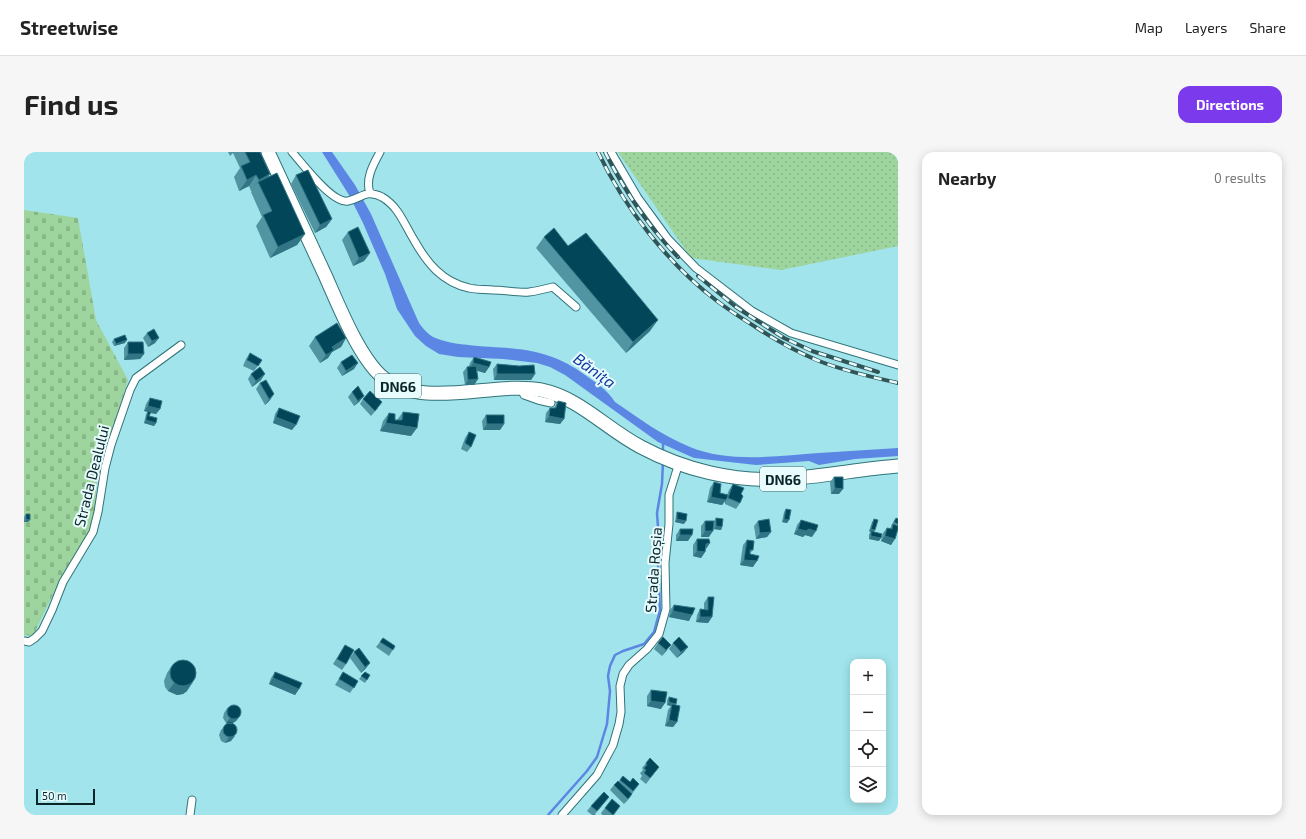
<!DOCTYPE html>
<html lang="en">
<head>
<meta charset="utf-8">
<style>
	:root { --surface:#fff; --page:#f6f6f6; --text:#222; --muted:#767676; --line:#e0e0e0; --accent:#7c3aed }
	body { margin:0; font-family:"Exo 2",sans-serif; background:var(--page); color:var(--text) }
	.controls { position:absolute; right:12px; bottom:12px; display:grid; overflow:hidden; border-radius:8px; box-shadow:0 2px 10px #0003 }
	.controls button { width:36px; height:36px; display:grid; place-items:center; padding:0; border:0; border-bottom:1px solid var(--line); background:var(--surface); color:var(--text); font:20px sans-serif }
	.scale { position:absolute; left:12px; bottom:10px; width:59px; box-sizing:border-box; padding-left:4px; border:2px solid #0a2629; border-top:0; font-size:11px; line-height:14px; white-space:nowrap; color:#0a2629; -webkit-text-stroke:3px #e8fcfe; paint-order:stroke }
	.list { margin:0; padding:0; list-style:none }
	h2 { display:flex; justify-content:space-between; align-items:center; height:52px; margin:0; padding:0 16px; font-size:17px }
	h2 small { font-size:13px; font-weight:400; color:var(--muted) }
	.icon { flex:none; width:22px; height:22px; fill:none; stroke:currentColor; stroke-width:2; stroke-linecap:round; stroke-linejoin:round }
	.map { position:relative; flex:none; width:874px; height:663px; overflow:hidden; border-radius:12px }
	header { display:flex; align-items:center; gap:24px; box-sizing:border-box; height:56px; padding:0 20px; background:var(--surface); border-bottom:1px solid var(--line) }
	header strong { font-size:19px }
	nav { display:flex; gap:22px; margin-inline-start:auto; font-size:14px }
	.intro { display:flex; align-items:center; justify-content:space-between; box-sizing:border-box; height:96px; padding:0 24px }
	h1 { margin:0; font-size:28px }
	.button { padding:10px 18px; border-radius:12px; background:var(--accent); color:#fff; font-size:14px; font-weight:700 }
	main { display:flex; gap:24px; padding:0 24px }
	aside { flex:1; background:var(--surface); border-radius:12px; box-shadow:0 2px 10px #0003 }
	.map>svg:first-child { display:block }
</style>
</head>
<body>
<header>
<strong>Streetwise</strong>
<nav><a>Map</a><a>Layers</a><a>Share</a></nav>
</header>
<div class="intro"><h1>Find us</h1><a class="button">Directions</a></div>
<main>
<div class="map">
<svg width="874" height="663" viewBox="0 0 874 663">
	<defs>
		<pattern id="grass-dots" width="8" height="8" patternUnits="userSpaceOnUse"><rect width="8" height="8" fill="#9ed49d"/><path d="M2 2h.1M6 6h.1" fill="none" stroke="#87b687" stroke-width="1.8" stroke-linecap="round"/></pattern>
		<pattern id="cemetery-stones" width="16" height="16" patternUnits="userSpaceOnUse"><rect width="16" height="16" fill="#9ed49d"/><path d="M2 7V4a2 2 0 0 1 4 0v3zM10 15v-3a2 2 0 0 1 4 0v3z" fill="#87b687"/></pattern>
	</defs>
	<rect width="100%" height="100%" fill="#a1e4eb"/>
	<path fill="url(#grass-dots)" d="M594,0H874V94L757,118L667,106Z"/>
	<path fill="url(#cemetery-stones)" d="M0,58L54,66L72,168L104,228L73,329L70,370L62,387L32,436L9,484L0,483Z"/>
	<path fill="#5b86e4" d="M298,0H308L331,33L347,62L395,171C398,175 402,180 406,183C423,195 471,194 493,197C521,200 541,208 564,225C574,232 584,239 591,250C616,267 637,283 666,295C704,311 755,304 795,301C821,299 848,298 874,296V304L831,307L795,313L785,309L732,313L670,306L634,290L541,223L526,215L513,211L479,207L434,205L415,202L402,194L391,184L373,157L361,122L339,71L325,43Z"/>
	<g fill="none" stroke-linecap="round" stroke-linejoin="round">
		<path stroke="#5b86e4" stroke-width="2.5" d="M639,300V289
			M524,663L563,619L573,605L583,572L586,539L584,524L586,514L591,503L599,499L620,492L630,480L636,458L634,413V375L633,361L638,332L639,309"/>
		<g stroke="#307379" stroke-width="9">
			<path id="street" d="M268,0C278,11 308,52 324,49C338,46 342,37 358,45C375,55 380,72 390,88C403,111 418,130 445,136C453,138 461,137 469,138C481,138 494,141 505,140C513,139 521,137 529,135L552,155
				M587,0L614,46L644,87L672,116L728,159L767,181L874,213
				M346,41C341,27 349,13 356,0
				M497,236L500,243L514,248L527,251
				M0,489L5,490L11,486L18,479L28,458L39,430L69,380L74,360L81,316L87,293L106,238L112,226L157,193
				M166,663L168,648
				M538,663L573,623L589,593L595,572L597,560L596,534L599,522L605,513L623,497L635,482L642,457L641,411L645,372V343L655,311"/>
		</g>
		<g stroke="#307379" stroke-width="15">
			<path id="highway" d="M244,0C263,41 282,82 301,123C314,152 334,203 357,224C398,259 468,229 517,238C556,246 582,277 617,295C660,318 710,330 759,327C798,325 835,317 874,314"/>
		</g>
		<use href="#street" stroke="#fff" stroke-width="7"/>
		<use href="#highway" stroke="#fff" stroke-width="13"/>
		<g stroke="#305559" stroke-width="4">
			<path id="rail" d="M574,0C600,55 644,112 693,149C706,159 719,167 733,176C753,189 773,200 795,209C820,219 848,225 874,231
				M581,0C600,38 624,74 654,105
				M674,124L712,155L760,186L788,199L854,220"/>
		</g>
		<use href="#rail" stroke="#e8fcfe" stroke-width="2.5" stroke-dasharray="8" stroke-linecap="butt"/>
	</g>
	<path fill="#5295a2" d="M204,0H236L245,25L281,82L273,93L246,106L232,74L238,65L227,40L228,39H227L225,34L215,39L210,25L216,16L209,1L206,4Z
		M272,23L308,67L302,75L291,81L267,32Z
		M324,80L346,101L340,109L329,114L318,88Z
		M520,85L544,94L626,179L602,201L512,96Z
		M123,181L131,191L124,195L119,186Z
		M291,185L322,186L317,195L308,200L304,206L296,211L285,194Z
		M90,187L101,191L90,194L88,190Z
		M104,190L120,202L116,207L100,208V196Z
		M226,201L238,208L230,219L219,214L222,207Z
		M450,205L465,215L461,221L453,219L454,227L450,233H441L439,220L443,215L445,214L446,211Z
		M317,210L330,217L318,224L313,216Z
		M473,212L495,214L511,222L507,228H470L469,217Z
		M227,222L237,228L228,235L224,227Z
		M236,231L250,242L246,248L241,253L232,237Z
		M328,240L336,249L330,254L324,245Z
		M126,246L136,257L132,262L126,261L125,264L132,271L130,274L120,271L122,262L124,260L120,259L122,252Z
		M339,247L354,256L347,264L336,252Z
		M534,249L540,267L536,272L521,270L522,261L526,256H530Z
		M255,256L268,278L249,271L251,262Z
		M379,260L387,284L356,279L359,269L365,261L371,268H373Z
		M462,263L480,272L476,278H459L458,269Z
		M445,280L447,295L443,300L437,297L441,286Z
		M810,325L815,342H807L806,330Z
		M690,330L696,341L703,343L705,338L709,332L717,342L716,351L712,357L701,352V349L698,353L683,350L686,336Z
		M762,357L765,368L763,371L758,370L760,360Z
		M653,360L660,372L651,370L652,363Z
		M2,362L4,370H0V365Z
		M692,366L698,375L697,378L690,377V369Z
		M872,366L874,367V379H873L867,393L857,389L859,381L863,376L866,377L868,372Z
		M850,367L849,380L855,389L845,387V382L847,380L845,379L848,370Z
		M777,368L788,385L781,383L779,385L770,382L773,373Z
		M681,369L685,385H677V374Z
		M734,369L747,380L743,385L732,387L730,374Z
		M656,377L664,389H652V383Z
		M673,387L682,397H681V400L677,406L669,404V393Z
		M723,388L729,398L726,401L729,415L716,413L719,393Z
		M684,445L688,465L684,471L672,470L673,463L676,457L680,458V451Z
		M650,453L665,469L645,465L646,458Z
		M359,486L371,494L365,504L352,495Z
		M634,491L643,498L638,504L630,497Z
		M649,491L660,500L653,506L645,497Z
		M321,493L322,512L318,518L309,512Z
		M330,500L346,511L342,516L337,521L326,506Z
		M149,512L163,539L159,542L153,543L144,539L141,535L140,529L143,521Z
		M251,520L275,537L271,543L245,532L247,526Z
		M319,520L334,529L326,541L311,533Z
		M341,520L346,523L341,531L335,527Z
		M627,538L637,557L623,554V544Z
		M645,545L652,553L653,570L649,575L641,574L644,558L647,554L643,553V548Z
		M204,555L216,564L212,569L209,571L207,589L201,591L197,589L195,583L197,578L202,573V571L199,566L200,561Z
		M622,611L635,615L622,632L616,627L618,624L616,621L619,618L618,616Z
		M599,624L606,630L615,632L608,642L604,648L600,652L586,638L590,633L595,629Z
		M581,650L571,662L572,663H568L563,659L567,654Z
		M596,654L590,663H578L577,661L581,656Z"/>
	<path fill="#327585" d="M246,22L239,33L234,30L227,39L235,28Z
		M232,23L225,34L215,39L223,28Z
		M308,67L302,75L291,81L296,73Z
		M281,82L273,93L246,106L254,95Z
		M346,101L340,109L329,114L335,106Z
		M634,168L626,179L602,201L609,190Z
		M135,186L131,191L124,195L128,189Z
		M322,186L317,195L308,200L304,206L296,211L308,195Z
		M103,188L101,191L90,194L92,192Z
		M104,202H120L116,207L100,208Z
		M334,211L330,217L318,224L322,219Z
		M449,211L465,215L461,221L445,216Z
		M241,222L237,228L228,235L232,229Z
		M473,222H511L507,228H470Z
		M454,227L450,233H441L444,228Z
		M250,242L246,248L241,253L245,247Z
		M340,244L336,249L330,254L334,249Z
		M124,254L136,257L132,262L120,259Z
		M525,264L540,267L536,272L521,270Z
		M252,265L272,273L268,278L249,271Z
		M122,268L132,271L130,274L120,271Z
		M362,271L393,276L387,284L356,279Z
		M463,272H480L476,278H459Z
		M811,336L819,337L815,342H807Z
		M687,345L702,348L698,353L683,350Z
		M2,367L6,368L4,370H0Z
		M653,367L662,369L660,372L651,370Z
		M760,367L765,368L763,371L758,370Z
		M692,374L698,375L697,378L690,377Z
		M774,377H784L792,379L788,385L781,383L779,385L770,382Z
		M847,377L851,378L849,381L845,379Z
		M681,379H689L685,385H677Z
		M747,380L743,385L732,387L736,381Z
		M656,383H668L664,389H652Z
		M847,384L857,386L855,389L845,387Z
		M861,384L871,387L867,393L857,389Z
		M686,391L682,397H678L682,392Z
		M673,399L681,400L677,406L669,404Z
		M720,408L733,409L729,415L716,413Z
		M649,459L668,463L665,469L645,465Z
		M676,465H688L684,471L672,470Z
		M647,493L643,498L638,504L642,498Z
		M664,495L660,500L653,506L657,500Z
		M346,511L342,516L337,521L341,515Z
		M249,526L275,537L271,543L245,532Z
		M169,530L163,539L159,542L153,543L144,539L150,531Z
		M627,549L641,551L637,557L623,554Z
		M645,550L652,552L650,555L648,552L647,554L643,553Z
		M216,564L212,569L207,572L204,569L202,571L206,566Z
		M645,568L653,570L649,575L641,574Z
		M211,584L207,589L201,591L205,585Z"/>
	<path fill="#024659" stroke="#327585" d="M221,0H236L246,22L235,28L232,23L223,28L217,14L226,10Z
		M284,18L308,67L296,73L272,23Z
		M253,21L281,82L254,95L239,63L248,59L234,30Z
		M334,75L346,101L335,106L324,80Z
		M530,76L544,94L562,81L634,168L609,190L520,85Z
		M313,171L322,186L308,195L310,198L302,203L291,185Z
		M130,177L135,186L128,189L123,181Z
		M101,183L103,188L92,192L90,187Z
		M104,190H119L120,202H104Z
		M226,201L238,208L234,214L223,208Z
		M328,203L334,211L322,219L317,210Z
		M450,205L467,210L465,215L449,211Z
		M473,212L495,214L510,213L511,222H473Z
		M452,214L454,227L444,228L443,215Z
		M236,215L241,222L232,229L227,222Z
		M242,228L250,242L245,247L236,231Z
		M334,234L340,244L334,249L328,240Z
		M346,239L358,250L351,259L339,247Z
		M126,246L138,249L136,257L124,254Z
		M534,249L542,251L540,267L525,264L526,256H532Z
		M255,256L276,264L272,273L252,265Z
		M124,259L127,260L125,264L133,266L132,271L122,268Z
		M379,260L395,262L393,276L362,271L365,261L371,262V268H378Z
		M462,263H480V272H463Z
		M445,280L452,283L447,295L441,291Z
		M810,325H819V337L811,336Z
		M690,330L697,332L696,341L704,343L702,348L687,345Z
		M709,332L720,336L717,342L719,344L716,351L704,346Z
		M762,357L767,358L765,368L760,367Z
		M653,360L663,362L662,369L653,367Z
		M2,362H6V368L2,367Z
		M692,366L699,367L698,375L692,374Z
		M872,366L874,367V372L870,370Z
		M745,367L747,380L736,381L734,369Z
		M850,367L854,368L851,378L847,377Z
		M777,368L794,373L792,379L784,377L783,379L774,377Z
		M681,369H690L689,379H681Z
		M869,372L874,374V377L871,387L861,384L863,376L868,377Z
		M656,377H669L668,383H656Z
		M847,379L858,382L857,386L847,384Z
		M673,387H685L686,391L682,392L681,400L673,399Z
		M723,388L730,389L729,398H726V402L735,404L733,409L720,408Z
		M684,445H690L688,465H676V457L684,458Z
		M650,453L671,456L668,463L649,459Z
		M639,485L647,493L642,498L634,491Z
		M655,485L664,495L657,500L649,491Z
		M359,486L371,494L369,498L356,490Z
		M321,493L330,498L322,512L313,507Z
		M335,496L346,511L341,515L330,500Z
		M146 521a13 13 0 1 1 26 0a13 13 0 1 1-26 0Z
		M251,520L278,531L275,537L249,526Z
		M319,520L334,529L330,536L315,527Z
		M341,520L346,523L343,528L337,524Z
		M627,538L643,540L641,551L627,549Z
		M645,545L653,547L652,552L645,550Z
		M648,552L656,554L653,570L645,568Z
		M203 560a7 7 0 1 1 14 0a7 7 0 1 1-14 0Z
		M204,569L209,570L208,572L205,571L203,572Z
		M199 578a7 7 0 1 1 14 0a7 7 0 1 1-14 0Z
		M626,606L635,615L626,626L620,621L622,618L620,616L623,613L622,611Z
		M599,624L606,630L609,626L615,632L609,639L596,628Z
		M594,629L608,642L604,647L590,633Z
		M580,640L585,645L573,659L567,654Z
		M588,647L596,654L589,663L581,656Z"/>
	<g text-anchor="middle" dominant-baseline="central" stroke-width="4" stroke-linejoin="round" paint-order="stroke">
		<g fill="#e8fcfe" stroke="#4d6669" stroke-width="1">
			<rect x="351" y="222" width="46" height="24" rx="3"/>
			<rect x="736" y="315" width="46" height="24" rx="3"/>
		</g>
		<g font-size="14" font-weight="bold" fill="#0a2629">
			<text x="374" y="234">DN66</text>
			<text x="759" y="327">DN66</text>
		</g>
		<g font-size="15" fill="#0a2629" stroke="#e8fcfe">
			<text transform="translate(67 324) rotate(-76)">Strada Dealului</text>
			<text transform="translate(629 418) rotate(-86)">Strada Roșia</text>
		</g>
		<g font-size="16" font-style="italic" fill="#1139a5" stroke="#e8fcfe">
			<text transform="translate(571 218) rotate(36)">Bănița</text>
		</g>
	</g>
</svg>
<div class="controls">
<button>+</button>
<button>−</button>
<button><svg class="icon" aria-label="locate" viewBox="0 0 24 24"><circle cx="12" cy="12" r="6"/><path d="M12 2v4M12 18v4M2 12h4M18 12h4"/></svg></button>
<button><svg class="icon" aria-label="layers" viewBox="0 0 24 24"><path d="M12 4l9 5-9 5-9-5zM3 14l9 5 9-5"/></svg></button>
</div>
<div class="scale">50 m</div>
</div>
<aside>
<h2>Nearby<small>0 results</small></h2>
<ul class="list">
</ul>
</aside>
</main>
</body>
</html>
